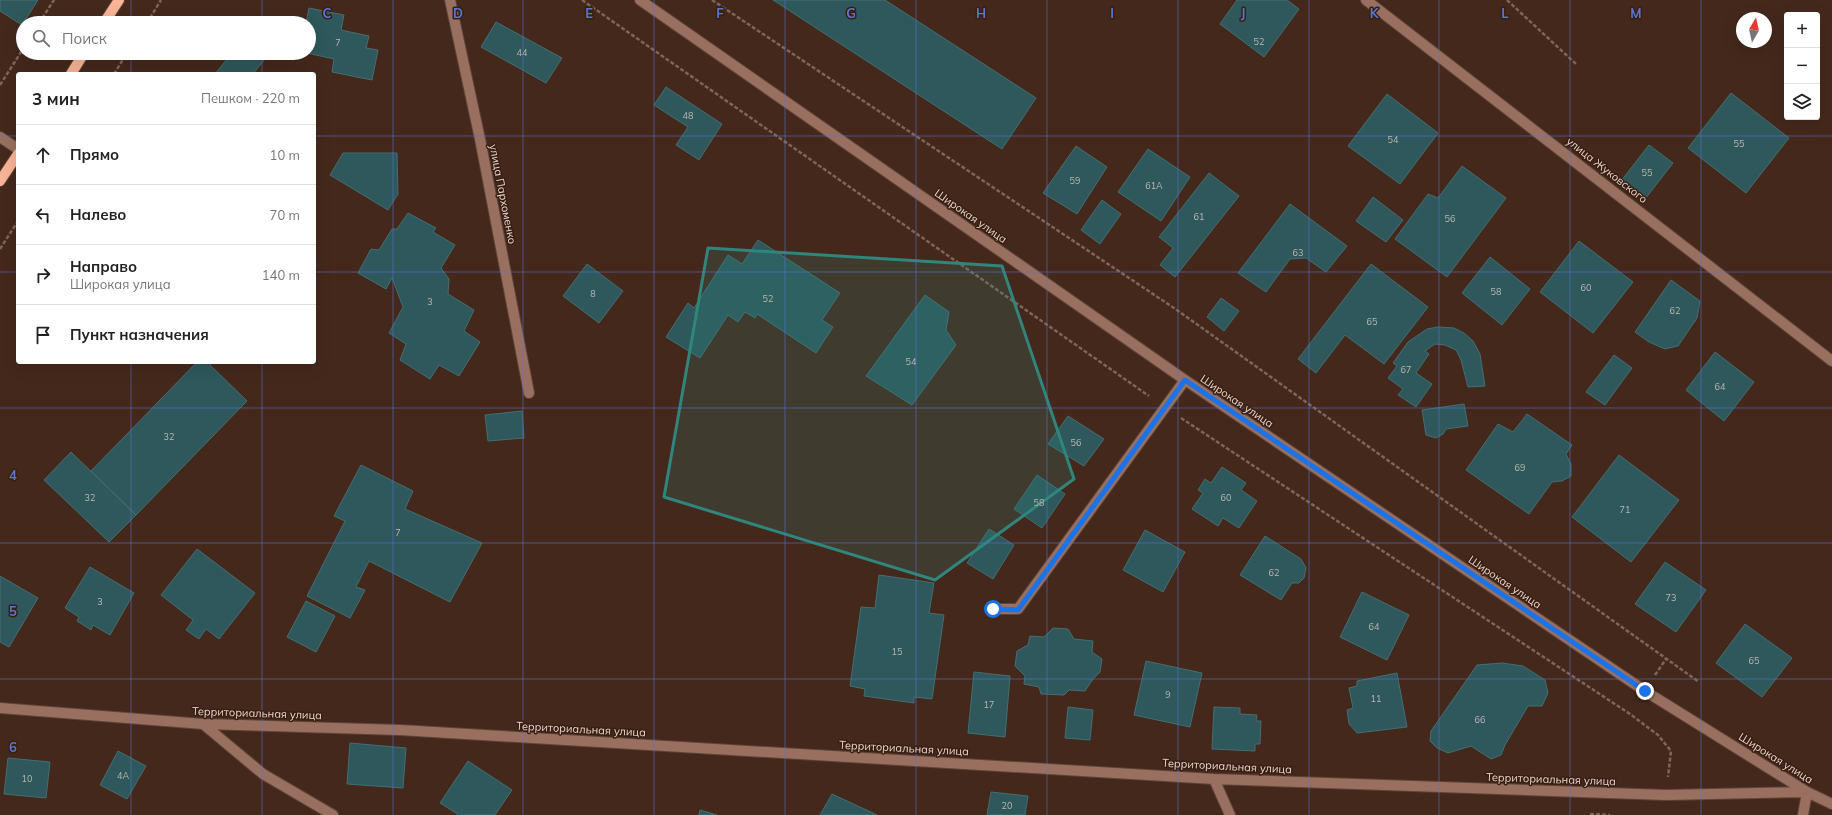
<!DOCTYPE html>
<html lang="ru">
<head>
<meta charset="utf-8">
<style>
	:root { --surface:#fff; --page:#f2f2f2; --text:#222; --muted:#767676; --line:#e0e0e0 }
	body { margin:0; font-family:Mulish,sans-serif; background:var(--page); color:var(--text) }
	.controls { position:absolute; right:12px; top:12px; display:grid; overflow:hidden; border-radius:4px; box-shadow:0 4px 16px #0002 }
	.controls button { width:36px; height:36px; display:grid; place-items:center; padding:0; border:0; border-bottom:1px solid var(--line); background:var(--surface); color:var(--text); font:20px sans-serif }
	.compass { position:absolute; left:1736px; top:12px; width:36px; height:36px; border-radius:50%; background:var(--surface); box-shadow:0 4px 16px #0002; rotate:9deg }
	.stop { position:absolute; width:12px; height:12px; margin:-9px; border:3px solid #1a73e8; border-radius:50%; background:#fff }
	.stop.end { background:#1a73e8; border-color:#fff; box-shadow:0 1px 4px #0008 }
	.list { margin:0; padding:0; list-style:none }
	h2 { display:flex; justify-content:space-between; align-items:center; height:52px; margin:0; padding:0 16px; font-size:17px }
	h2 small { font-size:13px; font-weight:400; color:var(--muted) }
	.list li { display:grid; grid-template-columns:26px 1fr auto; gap:12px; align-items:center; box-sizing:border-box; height:60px; padding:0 16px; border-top:1px solid var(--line) }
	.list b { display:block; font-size:15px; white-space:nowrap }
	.list p { margin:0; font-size:13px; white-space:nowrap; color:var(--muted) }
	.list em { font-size:13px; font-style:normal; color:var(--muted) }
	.icon { flex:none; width:22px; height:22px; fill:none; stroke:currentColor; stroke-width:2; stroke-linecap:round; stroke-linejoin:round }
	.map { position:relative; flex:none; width:1832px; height:815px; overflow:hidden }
	.search { position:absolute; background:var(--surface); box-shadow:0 4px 16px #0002; left:16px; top:16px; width:300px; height:44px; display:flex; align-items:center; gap:10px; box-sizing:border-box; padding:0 14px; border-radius:22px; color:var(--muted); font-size:15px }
	.panel { position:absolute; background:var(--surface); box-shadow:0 4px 16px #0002; left:16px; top:72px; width:300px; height:292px; border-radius:4px }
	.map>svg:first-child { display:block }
</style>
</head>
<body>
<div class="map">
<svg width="1832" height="815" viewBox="0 0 1832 815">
	<rect width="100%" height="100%" fill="#44281c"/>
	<path fill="#2e585b" stroke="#446e71" d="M0,0H38L22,25L0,11Z
		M773,0H885L1036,98L1002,149Z
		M1237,0H1287L1299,9L1264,57L1220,24Z
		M309,8L344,15L341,30L369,36L366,48L378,50L372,80L332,72L334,59L307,53H309V23H306Z
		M496,22L562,58L546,83L481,47Z
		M232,53H255L264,60L253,74H215Z
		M666,87L722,124L699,160L676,145L688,127L654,105Z
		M1731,93L1789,138L1746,193L1688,148Z
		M1387,94L1438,133L1400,184L1348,146Z
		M1649,145L1673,163L1645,199L1621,181Z
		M1076,146L1107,167L1077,214L1043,193Z
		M1148,149L1190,177L1161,221L1118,192Z
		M343,153H397L398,194L388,210L330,175Z
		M1462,166L1506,198L1447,277L1395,239L1428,194L1438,198Z
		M1209,173L1239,196L1175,277L1160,265L1173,248L1159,237Z
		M1373,197L1403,220L1386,242L1356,221Z
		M1102,200L1121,214L1100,244L1081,230Z
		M1290,204L1347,246L1326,272L1306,258L1290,259L1266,292L1238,273Z
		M408,213L436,228L433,232L455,245L441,268L449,279L448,294L474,310L464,331L480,342L459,376L439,365L430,379L400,360L406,344L389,333L403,307L392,278L386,289L358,273L371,249L379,250L392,229H397Z
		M758,240L840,293L822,320L833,327L816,353L757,314L755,318L745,312L738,322L728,315L700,358L666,337L688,303L694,308L728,255L742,264Z
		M1579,241L1633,282L1593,333L1540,292Z
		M1490,257L1530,289L1502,325L1462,293Z
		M587,264L623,291L599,323L563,296Z
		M1371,264L1428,307L1384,364L1345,335L1316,373L1298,359Z
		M1671,280L1700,301L1697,318L1678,346L1665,349L1649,342L1635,332Z
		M925,295L949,312L946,330L956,345L912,405L866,376Z
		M1221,298L1239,311L1224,331L1207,317Z
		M1438,327L1454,328L1464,333L1473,341L1480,354L1485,386L1468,387L1461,360L1456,350L1445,345L1435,344L1425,351L1429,354L1416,373L1432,384L1416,407L1398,395L1403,389L1388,378L1397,366L1393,363L1408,342L1427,329Z
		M1715,352L1754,382L1724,421L1686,390Z
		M1614,355L1632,368L1605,405L1586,392Z
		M197,362H207L247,401L136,515L91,471Z
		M1464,404L1468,426L1446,429L1443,434L1436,438L1426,435L1422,410Z
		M522,411L524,438L488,441L485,415Z
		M1527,414L1572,445L1566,454L1571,464V476L1562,481L1552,482L1529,514L1466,470L1498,424L1513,432Z
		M1068,416L1104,439L1084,466L1048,444Z
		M71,452L136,515L109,542L44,480Z
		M1619,455L1679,500L1631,562L1572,517Z
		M361,465L413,491L405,509L482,543L450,602L369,561L356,587L365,590L350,618L307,596L345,521L334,516Z
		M1222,467L1246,483L1241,490L1257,501L1239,528L1223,518L1218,526L1192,509L1203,493L1198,490L1205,479L1211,483Z
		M1037,475L1065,494L1042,528L1014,509Z
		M989,529L1014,545L993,579L967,563Z
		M1145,530L1185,552L1163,592L1123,570Z
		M1265,536L1301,559L1306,568L1304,578L1299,583H1292L1281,600L1240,575Z
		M197,549L255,593L219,639L206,629L199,639L186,630L193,620L161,595Z
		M1665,562L1706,590L1676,632L1635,604Z
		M90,567L134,593L110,635L93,625L91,630L77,621L79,617L65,608Z
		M879,575L934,583L929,613L944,615L932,699L914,697V703L864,696L865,689L850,686L861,607L875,608Z
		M0,576L38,598L9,647L0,642Z
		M1362,592L1409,615L1387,660L1340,637Z
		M306,601L335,616L316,652L287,637Z
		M1745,624L1792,658L1762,697L1716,663Z
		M1053,628L1068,629L1074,639L1093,641L1092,652L1102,659L1100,672L1093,679L1085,691L1069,690L1064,695L1041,694L1039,687L1024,684L1025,676L1015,666L1017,651L1028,645L1030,636L1044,637Z
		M1146,661L1202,673L1190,727L1134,715Z
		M1502,663L1523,666L1545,680L1548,693L1542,706H1528L1505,745L1501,755L1491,759L1471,746L1448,753L1437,748L1430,741L1431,731L1477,665Z
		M974,672L1010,676L1005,737L968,733Z
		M1397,673L1407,727L1357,733L1349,724L1347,710L1353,708L1349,688L1357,686V681Z
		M1068,707L1093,710L1090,740L1065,738Z
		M1214,707L1240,708V714L1257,715L1256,721H1261L1260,744H1255V751L1212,749Z
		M350,743L406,748L403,788L347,784Z
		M118,751L146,766L127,799L100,785Z
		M8,758L50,762L46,798L4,794Z
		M468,761L512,790L495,815H459L440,803Z
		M991,792L1028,796L1025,815H987Z
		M832,794L877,815H820Z
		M700,810L717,815H699Z"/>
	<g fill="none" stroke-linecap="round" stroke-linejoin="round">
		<g stroke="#5f4439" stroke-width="12">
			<path id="minor" d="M450,0L480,139L529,393
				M640,0L1185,380L1645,691L1807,792L1832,804
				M1366,0L1832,361
				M0,137L18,149
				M993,609H1018L1185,380
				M0,708L203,724L400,730L1214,779L1666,795L1807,792L1803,815
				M203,724L263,774L333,815
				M1214,779L1230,815"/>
		</g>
		<g stroke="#5f4439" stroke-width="12">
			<path id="major" d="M104,23L119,0
				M71,74L84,53
				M0,181L18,154"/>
		</g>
		<path stroke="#7e655a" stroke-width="2.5" stroke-dasharray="4 2" stroke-linecap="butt" d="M582,0L1149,396
			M712,0L1174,308L1699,682
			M1507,0L1576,64
			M39,23L54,0
			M147,23L161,0
			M114,74L127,53
			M0,85L23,49
			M0,249L18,221
			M1181,418L1630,714L1658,735L1671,751L1668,777
			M1655,675L1666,659
			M1590,814L1610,815"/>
		<use href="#minor" stroke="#99705f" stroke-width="10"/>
		<use href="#major" stroke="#f8b497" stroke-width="10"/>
	</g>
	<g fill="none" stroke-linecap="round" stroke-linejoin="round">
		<path stroke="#1a73e8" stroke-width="5" d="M993,609L1018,610L1185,380L1645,691"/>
	</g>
	<path fill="#30857d" fill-opacity="0.2" stroke="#30857d" stroke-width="3" stroke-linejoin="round" d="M708,248L1002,266L1074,479L935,580L664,497Z"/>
	<path fill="none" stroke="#5a77d5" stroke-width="1" stroke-opacity="0.55" d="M131,0V23M262,0V23M393,0V815M523,0V815M654,0V815M785,0V815M916,0V815M1047,0V815M1178,0V815M1309,0V815M1439,0V815M1570,0V815M1701,0V815M131,53V74M262,53V74M0,136H18M314,136H1832M0,272H18M314,272H1832M131,362V815M262,362V815M0,408H1832M0,543H1832M0,679H1832"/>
	<g text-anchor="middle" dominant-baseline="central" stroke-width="3" stroke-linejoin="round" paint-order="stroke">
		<g font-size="9" fill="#bbb7b2">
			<text x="1259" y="41">52</text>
			<text x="338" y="42">7</text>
			<text x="522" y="52">44</text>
			<text x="688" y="115">48</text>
			<text x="1393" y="139">54</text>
			<text x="1739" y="143">55</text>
			<text x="1647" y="172">55</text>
			<text x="1075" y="180">59</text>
			<text x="1154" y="185">61А</text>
			<text x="1199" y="216">61</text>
			<text x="1450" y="218">56</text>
			<text x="1298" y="252">63</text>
			<text x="1586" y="287">60</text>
			<text x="1496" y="291">58</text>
			<text x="593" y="293">8</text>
			<text x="768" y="298">52</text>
			<text x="430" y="301">3</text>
			<text x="1675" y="310">62</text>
			<text x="1372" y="321">65</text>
			<text x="911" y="361">54</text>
			<text x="1406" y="369">67</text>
			<text x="1720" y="386">64</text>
			<text x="169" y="436">32</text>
			<text x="1076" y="442">56</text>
			<text x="1520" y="467">69</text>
			<text x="90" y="497">32</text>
			<text x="1226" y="497">60</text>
			<text x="1039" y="502">58</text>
			<text x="1625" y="509">71</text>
			<text x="398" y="532">7</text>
			<text x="1274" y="572">62</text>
			<text x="1671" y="597">73</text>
			<text x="100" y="601">3</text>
			<text x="1374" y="626">64</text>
			<text x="897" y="651">15</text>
			<text x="1754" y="660">65</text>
			<text x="1168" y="694">9</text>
			<text x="1376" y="698">11</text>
			<text x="989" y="704">17</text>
			<text x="1480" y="719">66</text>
			<text x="123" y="775">4А</text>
			<text x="27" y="778">10</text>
			<text x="1007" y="805">20</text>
		</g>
		<g font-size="11" fill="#ead7cf" stroke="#391e12">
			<text transform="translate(1607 170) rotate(38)">улица Жуковского</text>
			<text transform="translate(503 194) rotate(79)">улица Пархоменко</text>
			<text transform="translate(971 216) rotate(35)">Широкая улица</text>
			<text transform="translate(1237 401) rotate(34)">Широкая улица</text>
			<text transform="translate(1505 582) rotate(34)">Широкая улица</text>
			<text transform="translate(257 713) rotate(2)">Территориальная улица</text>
			<text transform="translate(581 729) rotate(3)">Территориальная улица</text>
			<text transform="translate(904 748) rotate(3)">Территориальная улица</text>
			<text transform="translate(1776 758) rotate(32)">Широкая улица</text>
			<text transform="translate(1227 766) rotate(3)">Территориальная улица</text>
			<text transform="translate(1551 779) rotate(2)">Территориальная улица</text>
		</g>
	</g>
	<g font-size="13" text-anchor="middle" font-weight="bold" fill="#5a77d5" stroke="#391e12" stroke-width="3" stroke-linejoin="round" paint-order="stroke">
		<text x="327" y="18">C</text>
		<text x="458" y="18">D</text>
		<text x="589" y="18">E</text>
		<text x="720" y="18">F</text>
		<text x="851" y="18">G</text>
		<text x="981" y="18">H</text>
		<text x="1112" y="18">I</text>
		<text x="1243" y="18">J</text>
		<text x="1374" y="18">K</text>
		<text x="1505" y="18">L</text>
		<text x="1636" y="18">M</text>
		<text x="13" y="480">4</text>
		<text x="13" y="616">5</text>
		<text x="13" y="752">6</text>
	</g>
</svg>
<div class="controls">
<button>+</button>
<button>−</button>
<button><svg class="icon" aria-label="layers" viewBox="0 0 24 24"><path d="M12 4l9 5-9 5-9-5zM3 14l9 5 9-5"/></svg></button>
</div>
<svg class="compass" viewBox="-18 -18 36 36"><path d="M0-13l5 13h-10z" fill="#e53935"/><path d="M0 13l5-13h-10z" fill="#767676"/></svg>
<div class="stop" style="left:993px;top:609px"></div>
<div class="stop end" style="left:1645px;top:691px"></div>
<div class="search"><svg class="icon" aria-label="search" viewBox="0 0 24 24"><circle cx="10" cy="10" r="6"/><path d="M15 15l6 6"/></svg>Поиск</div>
<section class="panel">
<h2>3 мин<small>Пешком · 220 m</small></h2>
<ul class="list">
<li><svg class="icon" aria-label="ahead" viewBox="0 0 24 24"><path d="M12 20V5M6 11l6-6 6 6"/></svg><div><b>Прямо</b></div><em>10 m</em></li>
<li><svg class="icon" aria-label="left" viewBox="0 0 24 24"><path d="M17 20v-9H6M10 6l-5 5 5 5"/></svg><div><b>Налево</b></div><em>70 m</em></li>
<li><svg class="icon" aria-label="right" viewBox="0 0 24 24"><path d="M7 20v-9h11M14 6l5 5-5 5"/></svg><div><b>Направо</b><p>Широкая улица</p></div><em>140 m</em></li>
<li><svg class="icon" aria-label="arrive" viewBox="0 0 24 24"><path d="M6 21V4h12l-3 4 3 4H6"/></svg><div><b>Пункт назначения</b></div></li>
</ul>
</section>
</div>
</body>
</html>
